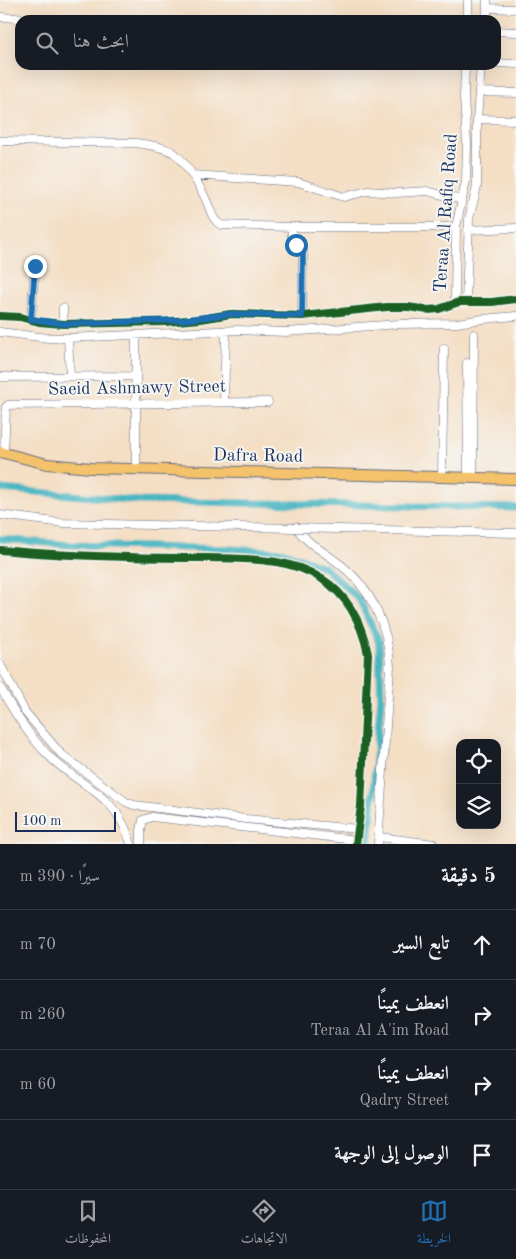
<!DOCTYPE html>
<html lang="ar">
<head>
<meta charset="utf-8">
<style>
	:root { --surface:#171b24; --page:#20242c; --text:#f1f3f6; --muted:#9ea1a6; --line:#363941; --accent:#1f6fb2 }
	body { margin:0; font-family:"Old Standard TT",Amiri,serif; background:var(--page); color:var(--text); direction:rtl }
	.controls { position:absolute; right:15px; bottom:15px; display:grid; overflow:hidden; border-radius:10px; box-shadow:0 5px 20px #0002 }
	.controls button { width:45px; height:45px; display:grid; place-items:center; padding:0; border:0; border-bottom:1px solid var(--line); background:var(--surface); color:var(--text); font:25px sans-serif }
	.scale { position:absolute; left:15px; bottom:12px; width:101px; box-sizing:border-box; padding-left:5px; border:2px solid #1b2f5e; border-top:0; font-size:14px; line-height:18px; white-space:nowrap; color:#1b2f5e; -webkit-text-stroke:4px #f6f6f2; paint-order:stroke }
	.stop { position:absolute; width:15px; height:15px; margin:-11px; border:4px solid #1f6fb2; border-radius:50%; background:#fff }
	.stop.end { background:#1f6fb2; border-color:#fff; box-shadow:0 1px 5px #0008 }
	.list { margin:0; padding:0; list-style:none }
	h2 { display:flex; justify-content:space-between; align-items:center; height:65px; margin:0; padding:0 20px; font-size:21px }
	h2 small { font-size:16px; font-weight:400; color:var(--muted) }
	.list li { display:grid; grid-template-columns:32px 1fr auto; gap:15px; align-items:center; box-sizing:border-box; height:70px; padding:0 20px; border-top:1px solid var(--line) }
	.list b { display:block; font-size:19px; white-space:nowrap }
	.list p { margin:0; font-size:16px; white-space:nowrap; color:var(--muted) }
	.list em { font-size:16px; font-style:normal; color:var(--muted) }
	.icon { flex:none; width:28px; height:28px; fill:none; stroke:currentColor; stroke-width:2; stroke-linecap:round; stroke-linejoin:round }
	.map { position:relative; flex:none; width:516px; height:844px; overflow:hidden; direction:ltr }
	.search { position:absolute; background:var(--surface); box-shadow:0 5px 20px #0002; left:15px; right:15px; top:15px; height:55px; display:flex; align-items:center; gap:12px; box-sizing:border-box; padding:0 18px; border-radius:15px; color:var(--muted); font-size:19px }
	.sheet { height:345px; background:var(--surface) }
	nav { display:flex; justify-content:space-around; align-items:center; box-sizing:border-box; height:70px; border-top:1px solid var(--line); background:var(--surface); font-size:14px; color:var(--muted) }
	nav a { display:grid; justify-items:center; gap:2px }
	nav .on { color:var(--accent) }
	.map>svg:first-child { display:block }
</style>
</head>
<body>
<div class="map">
<svg width="516" height="844" viewBox="0 0 516 844">
	<rect width="100%" height="100%" fill="#f6f6f2"/>
	<filter id="ink" filterUnits="userSpaceOnUse"><feTurbulence type="fractalNoise" baseFrequency=".02" numOctaves="2"/><feDisplacementMap in="SourceGraphic" scale="10" xChannelSelector="R" yChannelSelector="G"/><feConvolveMatrix kernelMatrix="1 2 1 2 8 2 1 2 1" color-interpolation-filters="sRGB"/></filter>
	<filter id="wash" filterUnits="userSpaceOnUse"><feTurbulence type="fractalNoise" baseFrequency=".0096" numOctaves="4" result="noise"/><feDisplacementMap in="SourceGraphic" scale="20" xChannelSelector="R" yChannelSelector="G"/><feGaussianBlur stdDeviation="1.12" result="paint"/><feColorMatrix in="noise" values="0 0 0 0 0 0 0 0 0 0 0 0 0 0 0 0 0 1.4 0 .05"/><feComposite in="paint" operator="in"/></filter>
	<g filter="url(#wash)">
		<rect width="100%" height="100%" fill="#f4dec4"/>
		<g fill="none" stroke-linecap="round" stroke-linejoin="round">
			<path stroke="#48b6c2" stroke-width="7" d="M0,489L140,501L516,508
				M0,539L71,545L231,549L284,552L324,567L359,599L379,642L381,697L369,844"/>
		</g>
	</g>
	<g filter="url(#ink)">
		<g fill="none" stroke-linecap="round" stroke-linejoin="round">
			<g stroke="#676c82" stroke-width="9">
				<path id="minor" d="M468,0V20
					M487,0V20
					M487,8L516,9
					M0,17L51,20
					M496,31L516,32
					M496,63L516,64
					M479,92L516,93
					M477,119L516,120
					M0,141L136,143C148,145 163,146 174,153C186,162 201,188 207,202C211,211 212,220 221,225L292,227H456
					M192,175L298,182L344,197L367,191L396,193L427,191L462,200
					M292,227V241L303,252L302,316
					M468,230L516,228
					M466,302L469,219L477,187V119L481,65
					M455,303L456,227L466,181L467,144L464,98L465,65
					M63,308V324
					M0,316L20,317L39,322L63,324L165,322L201,319L231,314L302,316L387,307H408L428,310L439,309L459,302H492L516,299
					M31,319L35,266
					M0,332L48,338H68L238,330L286,332L400,324L457,323L483,319L516,316
					M68,338L70,376
					M467,363L468,478
					M0,377L136,376
					M224,402L226,331
					M4,453L6,407L8,405L268,402
					M136,469V335
					M442,477L444,348
					M473,478L474,334
					M0,515L63,523L516,533
					M296,527C307,544 322,550 337,562C370,586 389,626 390,667L378,844
					M0,550C43,554 86,556 129,557C155,558 182,558 208,558C247,559 289,557 322,579C349,596 362,625 368,654L361,806L356,844
					M0,664L25,712L61,754L126,802L134,805L246,819L359,829
					M0,687C14,712 28,735 49,756C82,789 116,792 131,844
					M379,837L434,844
					M141,844V830L143,820L152,817L356,840"/>
			</g>
			<g stroke="#676c82" stroke-width="12">
				<path id="major" d="M0,452L47,464L91,468L516,479"/>
			</g>
			<use href="#minor" stroke="#fff" stroke-width="8"/>
			<use href="#major" stroke="#f3c26a" stroke-width="10"/>
			<g stroke="#f6f6f2" stroke-width="11">
				<path id="cycleway" d="M0,316L20,317L39,322L63,324L165,322L201,319L231,314L302,316L387,307H408L428,310L439,309L459,302H492L516,299
					M0,550C43,554 86,556 129,557C155,558 182,558 208,558C247,559 289,557 322,579C349,596 362,625 368,654L361,806L356,844"/>
			</g>
			<use href="#cycleway" stroke="#1b5e20" stroke-width="8"/>
		</g>
	</g>
	<g fill="none" stroke-linecap="round" stroke-linejoin="round" filter="url(#ink)">
		<path stroke="#1f6fb2" stroke-width="6" d="M35,266L31,319L64,324L182,320L231,314L302,316L303,252L296,245"/>
	</g>
	<g text-anchor="middle" dominant-baseline="central" stroke-width="4" stroke-linejoin="round" paint-order="stroke">
		<g font-size="18" fill="#1b2f5e" stroke="#f6f6f2">
			<text transform="translate(446 213) rotate(-86)">Teraa Al Rafiq Road</text>
			<text transform="translate(137 388) rotate(-1)">Saeid Ashmawy Street</text>
			<text transform="translate(258 456) rotate(1)">Dafra Road</text>
		</g>
	</g>
</svg>
<div class="controls">
<button><svg class="icon" aria-label="locate" viewBox="0 0 24 24"><circle cx="12" cy="12" r="6"/><path d="M12 2v4M12 18v4M2 12h4M18 12h4"/></svg></button>
<button><svg class="icon" aria-label="layers" viewBox="0 0 24 24"><path d="M12 4l9 5-9 5-9-5zM3 14l9 5 9-5"/></svg></button>
</div>
<div class="scale">100 m</div>
<div class="stop" style="left:296px;top:245px"></div>
<div class="stop end" style="left:35px;top:266px"></div>
<div class="search"><svg class="icon" aria-label="search" viewBox="0 0 24 24"><circle cx="10" cy="10" r="6"/><path d="M15 15l6 6"/></svg>ابحث هنا</div>
</div>
<section class="sheet">
<h2>5 دقيقة<small>سيرًا · 390 m</small></h2>
<ul class="list">
<li><svg class="icon" aria-label="ahead" viewBox="0 0 24 24"><path d="M12 20V5M6 11l6-6 6 6"/></svg><div><b>تابع السير</b></div><em>70 m</em></li>
<li><svg class="icon" aria-label="right" viewBox="0 0 24 24"><path d="M7 20v-9h11M14 6l5 5-5 5"/></svg><div><b>انعطف يمينًا</b><p>Teraa Al A'im Road</p></div><em>260 m</em></li>
<li><svg class="icon" aria-label="right" viewBox="0 0 24 24"><path d="M7 20v-9h11M14 6l5 5-5 5"/></svg><div><b>انعطف يمينًا</b><p>Qadry Street</p></div><em>60 m</em></li>
<li><svg class="icon" aria-label="arrive" viewBox="0 0 24 24"><path d="M6 21V4h12l-3 4 3 4H6"/></svg><div><b>الوصول إلى الوجهة</b></div></li>
</ul>
</section>
<nav>
<a class="on"><svg class="icon" aria-label="map" viewBox="0 0 24 24"><path d="M3 6l6-2 6 2 6-2v14l-6 2-6-2-6 2zM9 4v14M15 6v14"/></svg>الخريطة</a>
<a><svg class="icon" aria-label="directions" viewBox="0 0 24 24"><path d="M12 3l9 9-9 9-9-9zM9 14v-3h6M13 9l2 2-2 2"/></svg>الاتجاهات</a>
<a><svg class="icon" aria-label="saved" viewBox="0 0 24 24"><path d="M7 4h10v16l-5-4-5 4z"/></svg>المحفوظات</a>
</nav>
</body>
</html>
